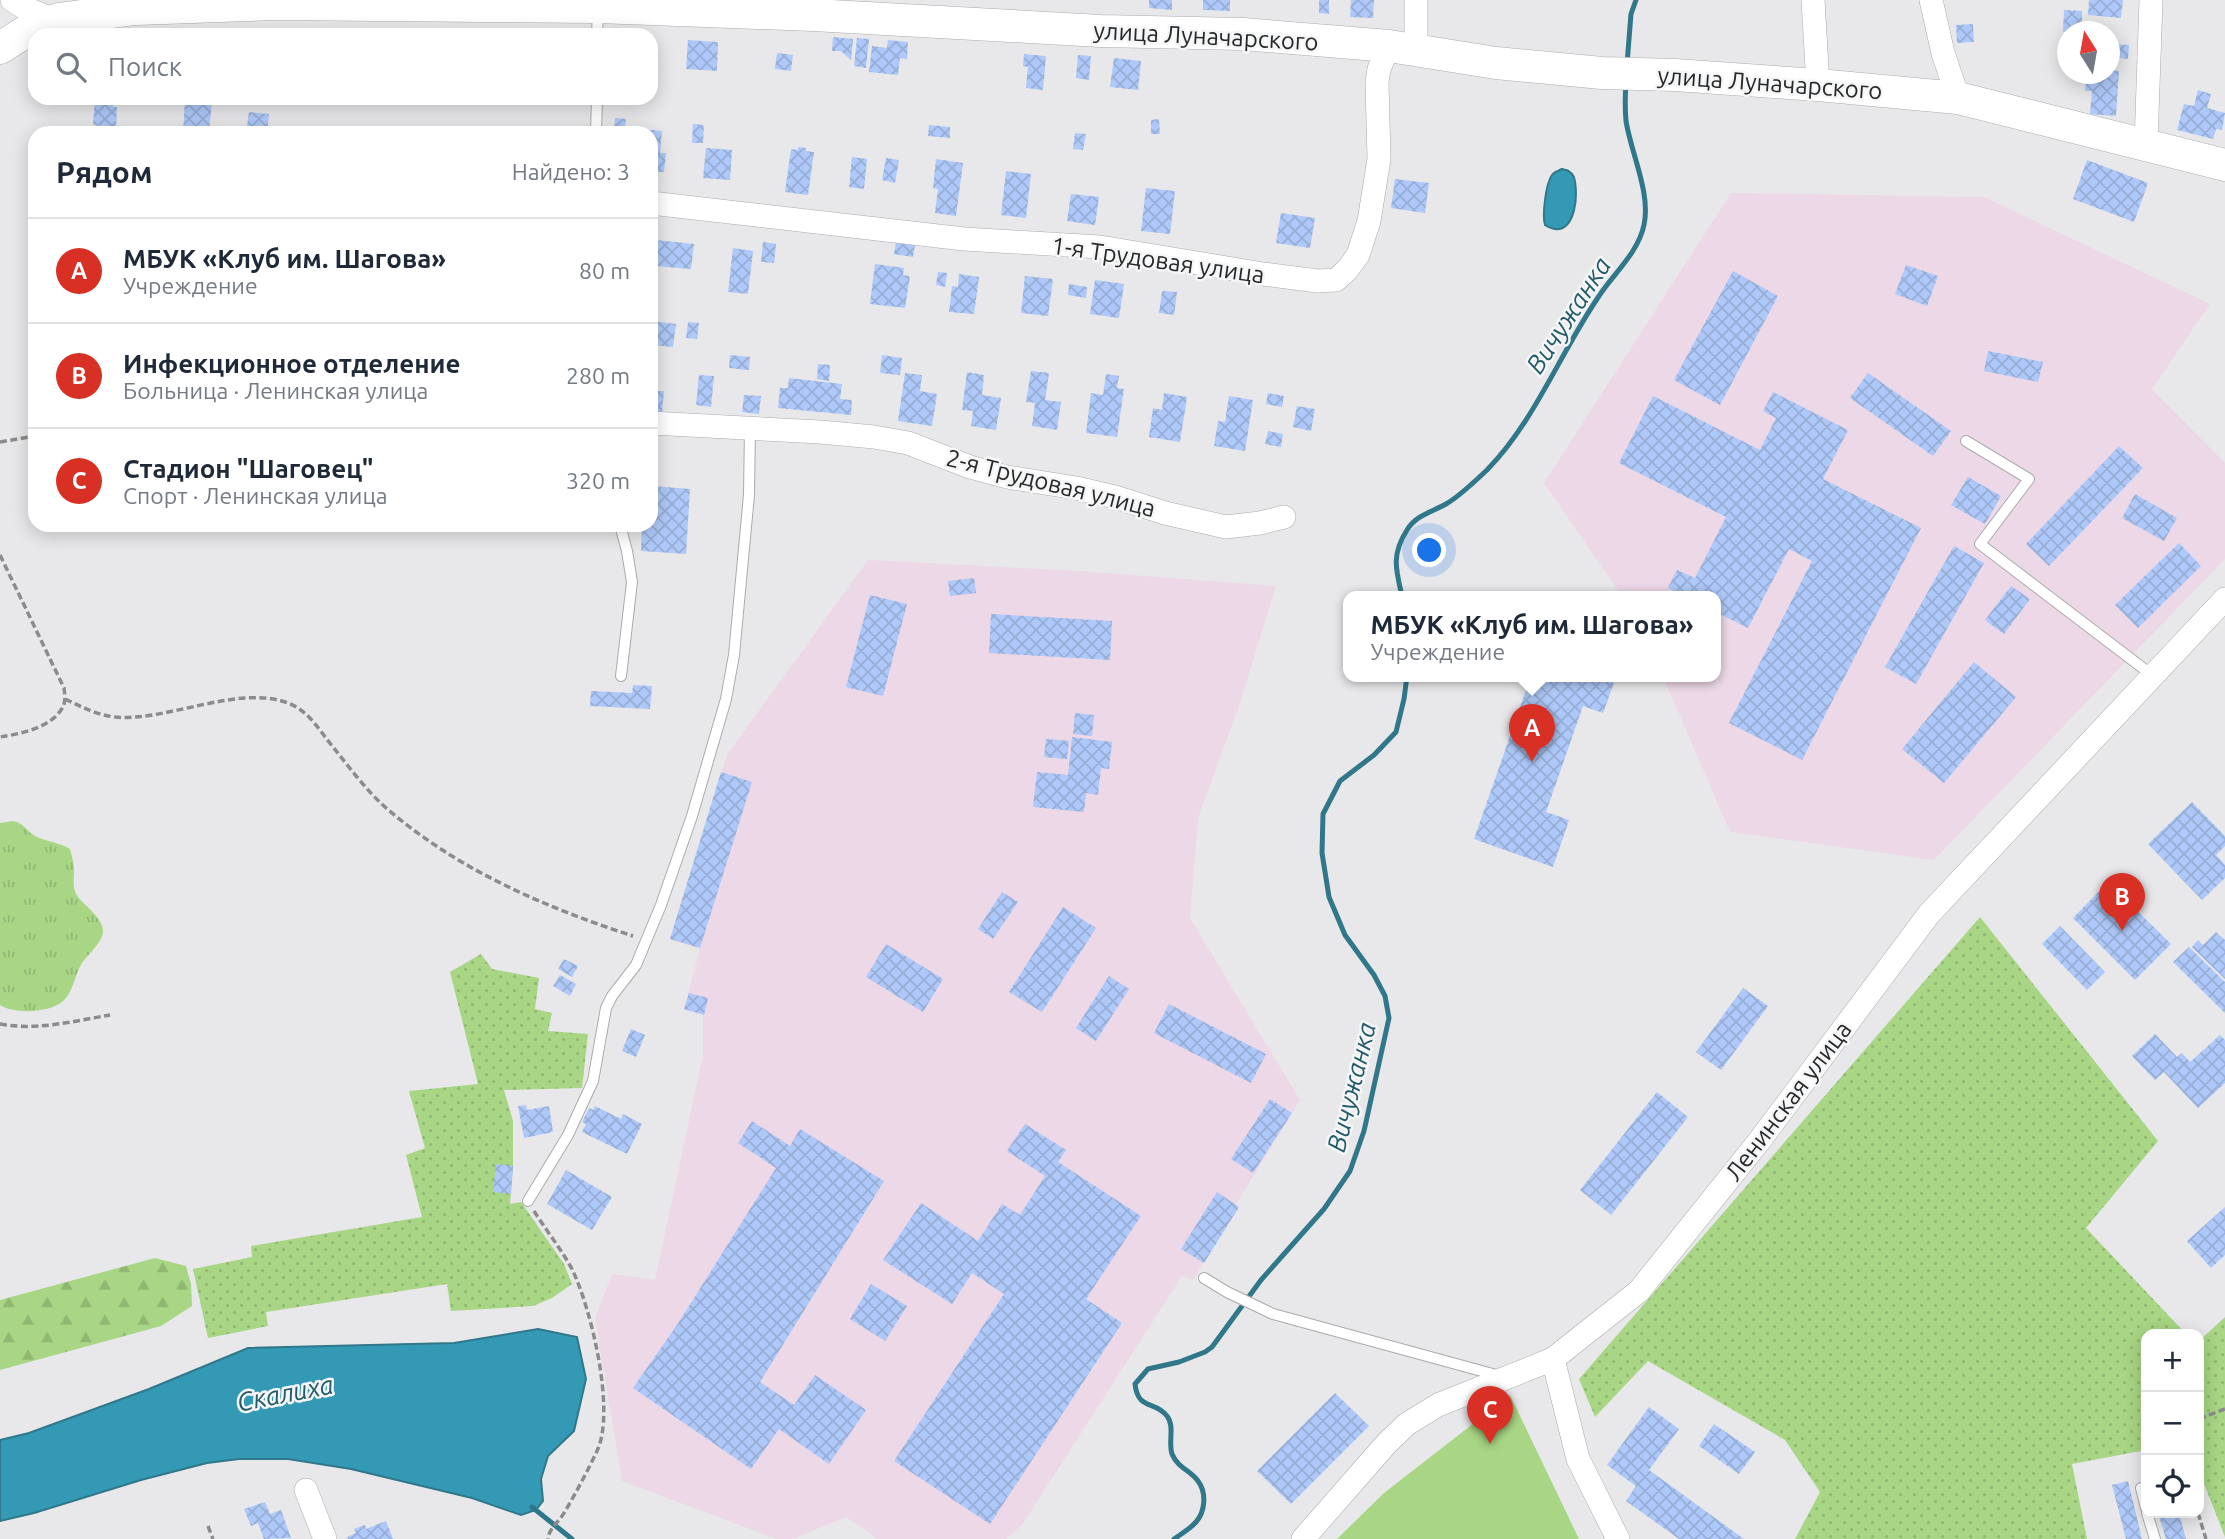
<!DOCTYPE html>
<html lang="ru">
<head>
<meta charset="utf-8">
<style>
	:root { --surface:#fff; --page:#f2f2f3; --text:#1f2937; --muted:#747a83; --line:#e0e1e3; --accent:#d93025 }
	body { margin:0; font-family:Ubuntu,sans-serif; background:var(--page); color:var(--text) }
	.controls { position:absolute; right:21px; bottom:21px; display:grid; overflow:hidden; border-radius:14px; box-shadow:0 4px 18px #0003 }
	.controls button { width:63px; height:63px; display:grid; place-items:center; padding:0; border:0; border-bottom:2px solid var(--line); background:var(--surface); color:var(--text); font:35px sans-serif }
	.compass { position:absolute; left:2057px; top:21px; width:63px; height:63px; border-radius:50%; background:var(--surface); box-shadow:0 4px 18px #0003; rotate:349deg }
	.you { position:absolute; left:1430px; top:551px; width:24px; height:24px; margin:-18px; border:5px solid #fff; border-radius:50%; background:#1a73e8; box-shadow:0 0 0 10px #1a73e833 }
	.badge { display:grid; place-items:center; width:46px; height:46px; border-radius:50%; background:var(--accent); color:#fff; font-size:23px; font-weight:700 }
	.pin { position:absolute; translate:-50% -58px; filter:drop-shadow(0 2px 4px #0008) }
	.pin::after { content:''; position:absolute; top:37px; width:24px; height:21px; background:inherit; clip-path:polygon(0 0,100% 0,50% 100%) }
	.popup { position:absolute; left:1343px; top:591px; width:378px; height:91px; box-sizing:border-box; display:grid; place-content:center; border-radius:14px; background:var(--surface); filter:drop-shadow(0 2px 5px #0005); font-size:23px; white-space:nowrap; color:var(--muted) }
	.popup b { font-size:26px; color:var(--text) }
	.popup::after { content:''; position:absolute; left:50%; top:100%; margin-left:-14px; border:14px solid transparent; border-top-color:var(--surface) }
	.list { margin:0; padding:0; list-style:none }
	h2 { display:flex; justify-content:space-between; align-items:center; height:91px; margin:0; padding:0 28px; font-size:30px }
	h2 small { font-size:23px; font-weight:400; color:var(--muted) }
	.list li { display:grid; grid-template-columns:46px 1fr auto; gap:21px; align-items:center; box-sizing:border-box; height:105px; padding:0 28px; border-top:2px solid var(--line) }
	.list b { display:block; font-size:26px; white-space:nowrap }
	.list p { margin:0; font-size:23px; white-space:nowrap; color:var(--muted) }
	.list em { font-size:23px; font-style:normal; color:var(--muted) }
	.icon { flex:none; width:38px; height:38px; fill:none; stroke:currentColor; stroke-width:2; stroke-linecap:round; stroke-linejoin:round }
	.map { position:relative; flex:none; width:2225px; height:1539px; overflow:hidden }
	.search { position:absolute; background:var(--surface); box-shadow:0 4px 18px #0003; left:28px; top:28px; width:630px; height:77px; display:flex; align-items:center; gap:18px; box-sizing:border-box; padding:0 24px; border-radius:21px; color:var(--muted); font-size:26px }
	.panel { position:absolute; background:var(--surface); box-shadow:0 4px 18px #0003; left:28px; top:126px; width:630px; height:406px; border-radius:21px }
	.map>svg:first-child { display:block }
</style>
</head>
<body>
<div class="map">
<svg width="2225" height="1539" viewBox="0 0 2225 1539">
	<defs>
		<pattern id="grass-tufts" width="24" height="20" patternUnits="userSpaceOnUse" patternTransform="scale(1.75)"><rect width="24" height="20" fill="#a8d684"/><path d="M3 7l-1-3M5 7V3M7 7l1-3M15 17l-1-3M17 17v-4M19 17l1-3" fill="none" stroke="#91b872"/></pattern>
		<pattern id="forest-firs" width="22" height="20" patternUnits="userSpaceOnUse" patternTransform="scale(1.75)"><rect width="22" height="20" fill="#a8d684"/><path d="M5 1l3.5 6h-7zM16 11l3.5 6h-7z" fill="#91b872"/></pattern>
		<pattern id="park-dots" width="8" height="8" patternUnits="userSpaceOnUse" patternTransform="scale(1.75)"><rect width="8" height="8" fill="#a8d684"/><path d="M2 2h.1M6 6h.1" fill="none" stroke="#91b872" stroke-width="1.8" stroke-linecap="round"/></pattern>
		<pattern id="building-cross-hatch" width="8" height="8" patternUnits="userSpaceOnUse" patternTransform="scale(1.75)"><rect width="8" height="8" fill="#aec9f9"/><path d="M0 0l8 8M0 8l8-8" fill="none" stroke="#96add5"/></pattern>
	</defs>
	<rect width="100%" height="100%" fill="#e8e8ea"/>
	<path fill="#ecd8e7" d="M1731,193L1984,197L2210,304L2152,389L2225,463V559L1934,860L1730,832L1663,676H1716V596H1622L1544,483Z
		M868,560L1079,571L1276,586L1239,706L1198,818L1190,918L1300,1100L1236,1204L1239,1207L1193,1280L1182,1276L1022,1525L1006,1539H878L846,1517L793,1539H777L622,1481L595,1318L612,1274L655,1280L703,1055V1015L684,1009L700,949L670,939L727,755Z"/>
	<path fill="url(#grass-tufts)" d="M13,821C25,823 26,832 37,837C48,842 59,842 70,849C72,856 74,864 74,871C74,881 72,888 78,897C85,906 104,919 103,932C102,943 88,954 82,963C75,974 74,988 66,998C55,1013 15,1015 0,1005V823Z"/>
	<path fill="url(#forest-firs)" d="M155,1258L186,1266L191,1284L192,1306L161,1326L0,1370V1300Z"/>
	<path fill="url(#park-dots)" d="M1980,917L2158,1141L2086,1228L2186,1334H2146V1450L2072,1464L2087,1539H1795L1820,1492L1785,1440L1648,1361L1595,1417L1579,1379Z
		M481,954L492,969L539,978L535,1009L552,1013L548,1031L588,1034L582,1088L504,1090L513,1121V1166L510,1204L521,1202L564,1264L572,1284L552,1298L533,1306L451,1311L447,1284L266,1312L268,1326L208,1338L193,1269L252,1257L251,1246L422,1217L406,1155L425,1148L409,1091L478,1084L450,972Z
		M2225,1317V1537L2199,1471V1341Z"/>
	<path fill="#a8d684" d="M1510,1395L1579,1539H1337L1384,1493Z"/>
	<path fill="#3499b4" stroke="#30778a" stroke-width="2" d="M1562,169C1567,170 1568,170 1572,174C1580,183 1578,246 1545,225C1542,215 1546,183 1552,175C1555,171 1558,171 1562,169Z
		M538,1329L577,1337L586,1379L574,1431L548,1456L541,1479L543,1501L536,1510L521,1515L472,1498L351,1469L288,1459H239L207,1463L141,1480L34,1513L0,1521V1440L29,1433L149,1389L248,1348L454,1343Z"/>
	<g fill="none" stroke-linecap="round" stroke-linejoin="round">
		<path stroke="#30778a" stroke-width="5" d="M1627,64L1631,14L1636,0
			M1402,596C1396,570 1391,555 1407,530C1416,515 1432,512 1446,504C1460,496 1475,481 1487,470C1535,421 1560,353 1599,296C1614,273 1638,253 1644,225C1651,193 1631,153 1626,121C1625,109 1625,96 1626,84
			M532,1507L572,1539
			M1174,1539C1181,1534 1190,1529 1196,1522C1205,1512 1207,1493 1198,1481C1190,1470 1178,1468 1172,1454C1168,1442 1175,1426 1167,1416C1155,1400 1138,1411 1135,1384L1148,1369L1179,1362L1205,1352L1212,1347L1261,1280L1324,1209L1350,1171L1364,1131L1389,1018L1385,996L1374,975L1345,935L1329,897L1322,853L1323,814L1340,781L1374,755L1396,732L1404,699L1407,676"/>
	</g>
	<path fill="url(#building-cross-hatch)" d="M1149,0H1172V10L1149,8Z
		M1203,0H1230V11L1203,10Z
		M1319,0H1329V14L1319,13Z
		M1351,0H1374L1373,18L1350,17Z
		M2089,0H2123L2121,18L2088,15Z
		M2064,10L2082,11V32H2063Z
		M1973,24L1974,42L1957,43L1956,25Z
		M833,37L853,39L851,60L841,51H832Z
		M857,38L869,39L866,68L854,66Z
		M688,40L718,42L717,71L686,69Z
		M888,40L908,42L907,59L900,58L898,75L869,72L872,46L887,48Z
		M2110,44L2129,45L2128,59L2110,57Z
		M777,53L793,55L791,71L775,69Z
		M1024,54L1046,56L1043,90L1026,88L1028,67L1023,66Z
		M1078,55L1091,56L1089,80L1076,78Z
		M1114,58L1141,61L1138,90L1110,87Z
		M2110,70L2119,71L2116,116L2090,114L2092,91H2085L2087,74H2110Z
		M2198,90L2211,94L2207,108L2225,113L2222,130L2216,129L2213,139L2177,130L2184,104L2194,106Z
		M95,98H114L113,107H117L116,128L93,125Z
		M185,100L212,102L209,132L183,133Z
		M249,112L269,114L267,133H246Z
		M615,118L626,119L624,133H614Z
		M1159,119L1160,134H1151V120Z
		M693,124L704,125L703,143H692Z
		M929,125L950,127V138L928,136Z
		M360,126L382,128L381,133H359Z
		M633,128L662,131L660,153H666L664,172H658V181L651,180V133H633Z
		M1075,133L1086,134L1083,150L1073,149Z
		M798,147L806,148V151L814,152L808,195L785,192L791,149L798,150Z
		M706,148L732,150L730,180L703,178Z
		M852,157L867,159L864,189L849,187Z
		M886,158L899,160L895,183L882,180Z
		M936,159L963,163L956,216L935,213L938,189L933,188Z
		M2087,160L2148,183L2134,222L2073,199Z
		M1006,171L1031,174L1026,218L1001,215Z
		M1395,179L1429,183L1425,213L1391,208Z
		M1146,188L1175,191L1170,234L1141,231Z
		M1071,194L1099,197L1095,225L1067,221Z
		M1281,213L1315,218L1310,248L1276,243Z
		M656,240L694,244L691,269L654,266Z
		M763,242L776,244L774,263L761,262Z
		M896,242L915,245L913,257L894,254Z
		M733,248L753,251L748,294L728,292Z
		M875,264L904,268L903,275L910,276L905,308L870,304Z
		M1906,265L1938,276L1927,306L1895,294Z
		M1733,271L1778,296L1720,405L1674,380Z
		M938,272L947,273L945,287L936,285Z
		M959,274L979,277L974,314L949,312L952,286L958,287Z
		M1025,276L1053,279L1048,316L1021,313Z
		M1095,280L1124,284L1119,318L1090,314Z
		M1069,284L1087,287L1086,298L1068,295Z
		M1162,291L1177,292L1174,315L1159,313Z
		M652,321L676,324L673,347L651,345Z
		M688,322L699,323L697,339L686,338Z
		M1988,351L2043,362L2038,382L1984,371Z
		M730,355L750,357L749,370L729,368Z
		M882,355L902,358L900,375L880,373Z
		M818,364L830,365L829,381L817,379Z
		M1031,371L1049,373L1045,400L1061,402L1057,430L1032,426L1035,403L1026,402Z
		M967,372L984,375L982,395L1001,398L996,430L971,426L973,411L962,410Z
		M905,373L922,375L920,391L937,394L932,426L898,421Z
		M1868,373L1951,431L1933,456L1850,398Z
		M1106,374L1119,376L1117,388L1124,389L1117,437L1086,433L1091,393L1103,395Z
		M699,375L714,376L711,407L696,405Z
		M789,378L842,384L840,399L852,400L851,415L778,408L780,388H788Z
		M651,391H664L662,414L651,413Z
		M1773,392L1848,430L1823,479L1921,528L1802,760L1729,723L1812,561L1789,549L1748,628L1716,612V596H1683L1668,588L1677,570L1695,578L1726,517L1619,463L1653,396L1760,450L1776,418L1763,411Z
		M1164,393L1187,397L1180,442L1149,437L1153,408L1162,410Z
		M1268,393L1284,396L1282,407L1266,404Z
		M744,395L761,396L759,414L742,412Z
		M1229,396L1253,400L1245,451L1214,446L1218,421L1225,422Z
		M1297,406L1315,409L1311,431L1293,427Z
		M1268,431L1283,434L1281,447L1265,444Z
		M2119,446L2143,468L2049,566L2026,544Z
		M1968,477L2001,496L1985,524L1951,505Z
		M653,486L690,489L686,554L641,551L642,525H651Z
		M2135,494L2177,518L2164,541L2122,518Z
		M2179,543L2201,566L2138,628L2115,605Z
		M1954,546L1984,563L1916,684L1885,667Z
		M974,578L976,593L950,596L948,581Z
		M2011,586L2030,599L2004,634L1985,620Z
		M870,595L907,604L883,696L846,687Z
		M991,614L1112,621L1110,660L989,653Z
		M1974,662L2016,697L1944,783L1902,749Z
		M1531,676H1593L1614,683L1603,713L1583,706L1546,812L1569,820L1553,867L1474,839Z
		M633,685L652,686L650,709L590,706L591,691L632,693Z
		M1075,713L1094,715L1092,736L1073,734Z
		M1072,737L1112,742L1109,769L1101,768L1098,795L1086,793L1084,812L1033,807L1037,772L1068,775Z
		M1046,739L1069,741L1067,759L1044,757Z
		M721,772L752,782L700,948L670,939Z
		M2192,802L2225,836V846L2216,855L2225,865V878L2202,900L2148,844Z
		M2108,882L2171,944L2135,980L2073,918Z
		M1002,892L1018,902L993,939L978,929Z
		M1063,907L1096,928L1042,1012L1009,992Z
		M2060,926L2105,972L2087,990L2042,944Z
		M2216,932L2225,940V979L2192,947L2198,940L2203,945Z
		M886,944L943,979L923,1012L866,977Z
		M2189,947L2225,982V1013L2173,962Z
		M564,959L578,966L572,977L558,969Z
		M560,975L576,984L570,996L553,986Z
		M1109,976L1129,989L1096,1041L1076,1028Z
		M1743,988L1768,1006L1721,1070L1696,1052Z
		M689,993L708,998L704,1015L684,1009Z
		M1169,1004L1266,1054L1251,1083L1154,1033Z
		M631,1029L645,1035L636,1057L622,1051Z
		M2155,1034L2177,1057L2182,1053L2190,1062L2220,1035L2225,1040V1083L2198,1108L2164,1072L2155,1080L2132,1056Z
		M1657,1092L1688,1117L1611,1215L1580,1190Z
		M1270,1099L1292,1113L1253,1173L1231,1159Z
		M526,1105L527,1110L549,1106L553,1132L524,1138L518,1106Z
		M595,1106L621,1119L623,1114L642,1124L627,1154L582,1132L586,1124L582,1122L589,1108L593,1110Z
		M752,1121L790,1146L800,1129L884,1181L760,1382L794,1405L815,1375L866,1410L829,1464L779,1429L751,1469L633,1388L677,1325L776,1168L738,1143Z
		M1025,1124L1066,1150L1058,1162L1141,1216L1086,1299L1122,1323L990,1524L894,1461L1004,1294L972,1273L952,1304L883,1260L921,1203L978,1241L1002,1204L1020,1215L1045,1176L1007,1151Z
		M496,1164L513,1166L511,1194L493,1192Z
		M566,1170L612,1197L592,1230L547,1204Z
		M1217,1192L1239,1207L1204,1263L1181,1249Z
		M2225,1207V1255L2211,1268L2187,1241Z
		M871,1284L907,1306L885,1341L850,1319Z
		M1335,1393L1369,1426L1291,1504L1257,1471Z
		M1649,1407L1679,1429L1649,1470L1744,1539H1679L1626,1501L1636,1486L1607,1465Z
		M1714,1424L1755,1452L1739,1474L1699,1446Z
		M2128,1481L2142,1539H2126L2112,1485Z
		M265,1502L270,1514L281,1510L291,1538L264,1539L258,1523L251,1526L244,1509Z
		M2158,1513H2179L2186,1539H2166Z
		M386,1521L393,1539H348L347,1537L356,1533L354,1529L365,1525L366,1529Z"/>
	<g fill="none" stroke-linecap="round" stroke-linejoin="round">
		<g stroke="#ababad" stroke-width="12">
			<path id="service" d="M597,35L598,10
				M596,133L597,98
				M1966,441L2029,479L1980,544L2152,675
				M620,525L627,551L632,582L621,676
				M528,1201L568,1135L593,1081L606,1008L612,996L636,965L661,905L692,816L726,699L734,655L749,495L750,428
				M1204,1278L1227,1292L1273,1314L1500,1376
				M2141,1488L2146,1508
				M2147,1513L2155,1539"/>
		</g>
		<g stroke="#ababad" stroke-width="24">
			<path id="minor" d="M12,0L23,7L54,20
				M1416,0V50
				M1813,0L1818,85
				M1931,0L1943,53L1958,98
				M2146,144L2151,0
				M651,203L964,239L1100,247L1263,274L1318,281L1336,280L1347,270L1358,255L1369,221L1379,159L1377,82L1379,69L1389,46
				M651,423L820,432L874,437L908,443L970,467L1007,477L1076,488L1115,497L1165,513L1226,527L1260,523L1284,517
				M1553,1359L1578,1459L1618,1539
				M306,1490L325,1539
				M1303,1539L1387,1443L1407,1424L1438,1405L1553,1359L1639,1291L1760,1140L1929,914L2225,599"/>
		</g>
		<g stroke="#ababad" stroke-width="33">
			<path id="secondary" d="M0,48L30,29L58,19L136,9L275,4L598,7L813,15L1101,31L1243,34L1389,46L1496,63L1602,73L1675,75L1818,85L1958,98L2225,165"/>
		</g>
		<path stroke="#8b8b8c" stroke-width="3.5" stroke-dasharray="7 3.5" stroke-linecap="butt" d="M0,442L35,436
			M0,555L64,688C65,696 66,704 61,710C49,728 20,734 0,737
			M65,699C82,707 97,715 115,717C166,722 239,684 288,703C309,711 319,730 333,747C349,767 366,790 385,807C456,869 544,907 633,936
			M0,1024C37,1031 74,1021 110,1015
			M534,1211C546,1230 561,1249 572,1269C591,1308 616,1411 597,1451C587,1472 576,1493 564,1513C559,1522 549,1528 548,1539
			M2199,1419L2225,1409
			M2198,1513L2206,1539
			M208,1526L213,1539"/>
		<use href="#service" stroke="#fff" stroke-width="10"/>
		<use href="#minor" stroke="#fff" stroke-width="23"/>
		<use href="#secondary" stroke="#fff" stroke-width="32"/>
	</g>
	<g text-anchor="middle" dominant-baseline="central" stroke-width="5" stroke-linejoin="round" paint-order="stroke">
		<g font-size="24" fill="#282829" stroke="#f5f6f7">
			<text transform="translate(1206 36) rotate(3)">улица Луначарского</text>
			<text transform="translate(1770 83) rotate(4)">улица Луначарского</text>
			<text transform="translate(1158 260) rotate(8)">1-я Трудовая улица</text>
			<text transform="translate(1051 483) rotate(14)">2-я Трудовая улица</text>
			<text transform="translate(1788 1101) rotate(-53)">Ленинская улица</text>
		</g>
		<g font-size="26" font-style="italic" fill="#245b69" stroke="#f5f6f7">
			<text transform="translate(1568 315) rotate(-57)">Вичужанка</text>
			<text transform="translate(1351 1087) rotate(-76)">Вичужанка</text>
			<text transform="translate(285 1393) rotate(-11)">Скалиха</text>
		</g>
	</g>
</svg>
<div class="controls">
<button>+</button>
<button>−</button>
<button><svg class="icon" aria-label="locate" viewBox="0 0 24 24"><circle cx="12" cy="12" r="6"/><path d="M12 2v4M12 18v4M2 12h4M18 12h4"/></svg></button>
</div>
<svg class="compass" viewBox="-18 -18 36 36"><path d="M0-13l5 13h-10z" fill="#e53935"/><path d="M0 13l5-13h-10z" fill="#747a83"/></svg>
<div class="you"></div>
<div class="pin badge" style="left:1532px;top:762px">A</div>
<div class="popup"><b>МБУК «Клуб им. Шагова»</b>Учреждение</div>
<div class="pin badge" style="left:2122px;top:931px">B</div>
<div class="pin badge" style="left:1490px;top:1444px">C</div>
<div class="search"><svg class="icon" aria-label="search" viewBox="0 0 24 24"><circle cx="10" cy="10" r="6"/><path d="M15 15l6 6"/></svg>Поиск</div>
<section class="panel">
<h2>Рядом<small>Найдено: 3</small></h2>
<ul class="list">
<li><span class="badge">A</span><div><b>МБУК «Клуб им. Шагова»</b><p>Учреждение</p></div><em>80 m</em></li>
<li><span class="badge">B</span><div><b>Инфекционное отделение</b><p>Больница · Ленинская улица</p></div><em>280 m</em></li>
<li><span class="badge">C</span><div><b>Стадион &quot;Шаговец&quot;</b><p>Спорт · Ленинская улица</p></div><em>320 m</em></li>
</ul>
</section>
</div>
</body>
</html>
